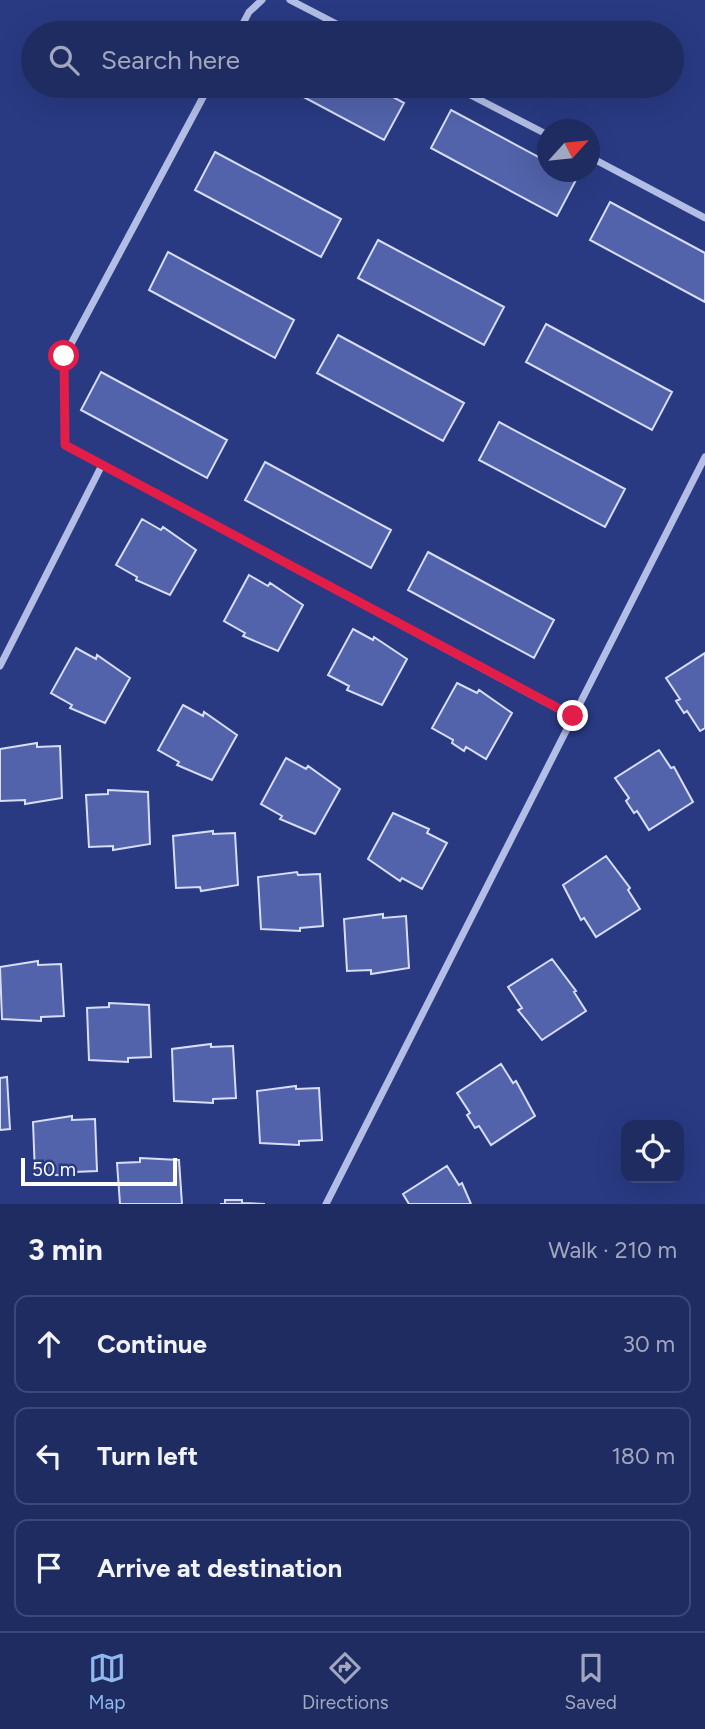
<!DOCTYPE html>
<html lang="en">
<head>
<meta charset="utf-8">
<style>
	:root { --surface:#1f2c62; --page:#2c386b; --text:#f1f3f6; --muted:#a1a7be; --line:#3c4877; --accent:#90b9f0 }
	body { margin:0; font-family:Figtree,sans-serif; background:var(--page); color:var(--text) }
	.controls { position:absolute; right:21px; bottom:21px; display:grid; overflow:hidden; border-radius:14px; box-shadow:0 7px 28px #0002 }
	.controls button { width:63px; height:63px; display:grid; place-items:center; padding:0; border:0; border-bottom:2px solid var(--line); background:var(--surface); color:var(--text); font:35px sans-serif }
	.compass { position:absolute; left:537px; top:119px; width:63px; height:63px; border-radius:50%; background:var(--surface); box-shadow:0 7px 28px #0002; rotate:63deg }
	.scale { position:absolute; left:21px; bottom:18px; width:156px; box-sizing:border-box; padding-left:7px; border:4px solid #fff; border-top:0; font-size:19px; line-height:24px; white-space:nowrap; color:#fff; -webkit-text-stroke:5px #293a83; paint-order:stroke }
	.stop { position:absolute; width:21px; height:21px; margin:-16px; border:5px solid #e11d48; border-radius:50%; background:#fff }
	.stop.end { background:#e11d48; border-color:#fff; box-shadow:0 2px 7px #0008 }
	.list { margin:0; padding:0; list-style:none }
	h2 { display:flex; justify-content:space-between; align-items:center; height:91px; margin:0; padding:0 28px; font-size:30px }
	h2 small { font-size:23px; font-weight:400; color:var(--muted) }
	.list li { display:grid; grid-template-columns:46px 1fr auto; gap:21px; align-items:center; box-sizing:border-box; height:98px; margin:0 14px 14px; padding:0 14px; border:2px solid var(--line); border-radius:14px }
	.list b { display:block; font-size:26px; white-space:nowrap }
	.list em { font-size:23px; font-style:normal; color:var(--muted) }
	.icon { flex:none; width:38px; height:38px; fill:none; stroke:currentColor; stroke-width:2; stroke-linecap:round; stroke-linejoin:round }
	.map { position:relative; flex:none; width:705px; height:1204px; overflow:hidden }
	.search { position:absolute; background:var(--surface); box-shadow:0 7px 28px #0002; left:21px; right:21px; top:21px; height:77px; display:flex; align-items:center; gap:18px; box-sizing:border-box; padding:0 24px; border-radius:38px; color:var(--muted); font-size:26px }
	.sheet { height:427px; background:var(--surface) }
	nav { display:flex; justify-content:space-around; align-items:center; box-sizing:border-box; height:98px; border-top:2px solid var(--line); background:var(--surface); font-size:19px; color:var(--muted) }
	nav a { display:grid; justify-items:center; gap:4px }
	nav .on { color:var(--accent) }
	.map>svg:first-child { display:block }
</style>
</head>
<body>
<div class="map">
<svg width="705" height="1204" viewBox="0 0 705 1204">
	<rect width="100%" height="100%" fill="#293a83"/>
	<path fill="#5263ab" stroke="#d6ddf5" stroke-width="2" d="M283,86H373L404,103L384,140Z
		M451,110L548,162V172H565L577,178L557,216L431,148Z
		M215,152L341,219L321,257L195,190Z
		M610,202L705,253V302L590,240Z
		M378,240L504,307L484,345L358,278Z
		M168,252L294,320L275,358L149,290Z
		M546,324L672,392L652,430L526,362Z
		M338,335L464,403L443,441L317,373Z
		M101,372L227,440L207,478L81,410Z
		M499,422L625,489L605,527L479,460Z
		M265,462L391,530L371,568L245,500Z
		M142,519L161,530L163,527L196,550L170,595L136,580L137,577L116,565Z
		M428,552L554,620L534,658L408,590Z
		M249,575L268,586L270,583L303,605L278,651L243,636L245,633L224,621Z
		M353,629L373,640L374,637L407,659L382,705L347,690L349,686L328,675Z
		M76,648L96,659L97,655L130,678L105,723L70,708L72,705L51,693Z
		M705,653V728L700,731L687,711L684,713L676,701L680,699L666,678Z
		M457,683L477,693L479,690L512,713L486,759L466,747L464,751L452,743L453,740L432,728Z
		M183,705L203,716L204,712L237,735L212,780L177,765L179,762L158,750Z
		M37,743V747L60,746L62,798L25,804V800L0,801V749Z
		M659,750L671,768L674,767L693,802L649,830L637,811L634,813L626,801L629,798L615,778Z
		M286,758L306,769L308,766L340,789L315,834L280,819L282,816L261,804Z
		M108,790L148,792L150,844L113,850V846L89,847L86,795L108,794Z
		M393,813L429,829L427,833L447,843L422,889L402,878L400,881L368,859Z
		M213,831V834L235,833L238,885L201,891L200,887L176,888L173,836Z
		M606,856L630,888L628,890L640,909L596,937L584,918L581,920L563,885Z
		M297,872L298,875L320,874L323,926L300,928V931L261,929L258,877Z
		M383,914V918L406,916L409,968L371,974V970L347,971L344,919Z
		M552,959L576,991L574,992L586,1011L542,1040L518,1010L522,1008L508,987Z
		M38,961V965L61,964L64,1016L41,1017V1021L2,1019L0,967Z
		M109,1003L149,1005L151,1057L128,1058V1062L89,1060L87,1008L109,1007Z
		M211,1044V1047L233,1046L236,1098L213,1099V1103L174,1101L172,1049Z
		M501,1064L513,1083L516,1081L535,1116L491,1145L479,1126L475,1128L467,1115L470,1113L457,1093Z
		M7,1077L10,1129L0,1130V1078Z
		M296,1086V1089L319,1088L322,1140L299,1141V1145L260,1143L257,1091Z
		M72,1116V1120L95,1119L97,1171L74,1172L75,1176L35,1174L33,1122Z
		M140,1158L179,1160L182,1204H120L117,1163L140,1162Z
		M447,1166L459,1185L462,1183L471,1204H409L403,1194Z
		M225,1200H242V1203L265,1204H220H225Z"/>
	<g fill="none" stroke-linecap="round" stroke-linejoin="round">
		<path stroke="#b3bee6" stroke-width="7" d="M290,0L354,33
			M238,33L249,12L262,0
			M209,86L64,357L65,445L573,717
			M453,86L548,135
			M590,157L705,218
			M0,666L102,465
			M326,1204L705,457"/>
	</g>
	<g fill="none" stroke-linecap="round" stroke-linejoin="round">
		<path stroke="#e11d48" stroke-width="9" d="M64,356L65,445L573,716"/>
	</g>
</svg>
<div class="controls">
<button><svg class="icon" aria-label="locate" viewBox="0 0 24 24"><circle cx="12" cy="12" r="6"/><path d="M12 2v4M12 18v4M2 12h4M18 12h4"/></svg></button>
</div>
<svg class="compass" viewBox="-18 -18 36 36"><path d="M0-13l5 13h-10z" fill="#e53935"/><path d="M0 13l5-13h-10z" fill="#a1a7be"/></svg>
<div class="scale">50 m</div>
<div class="stop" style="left:64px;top:356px"></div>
<div class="stop end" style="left:573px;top:716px"></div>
<div class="search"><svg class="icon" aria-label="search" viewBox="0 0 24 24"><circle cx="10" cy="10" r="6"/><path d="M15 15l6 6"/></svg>Search here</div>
</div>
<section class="sheet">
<h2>3 min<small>Walk · 210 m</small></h2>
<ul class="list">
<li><svg class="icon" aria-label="ahead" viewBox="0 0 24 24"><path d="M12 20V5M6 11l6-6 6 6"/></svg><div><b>Continue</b></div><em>30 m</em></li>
<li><svg class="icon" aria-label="left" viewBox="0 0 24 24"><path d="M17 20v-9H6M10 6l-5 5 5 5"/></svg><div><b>Turn left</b></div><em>180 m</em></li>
<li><svg class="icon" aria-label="arrive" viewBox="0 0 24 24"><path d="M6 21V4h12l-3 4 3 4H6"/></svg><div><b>Arrive at destination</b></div></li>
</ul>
</section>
<nav>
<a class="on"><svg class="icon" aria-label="map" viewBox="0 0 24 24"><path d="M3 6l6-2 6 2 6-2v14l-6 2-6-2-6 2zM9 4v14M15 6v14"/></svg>Map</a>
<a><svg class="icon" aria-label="directions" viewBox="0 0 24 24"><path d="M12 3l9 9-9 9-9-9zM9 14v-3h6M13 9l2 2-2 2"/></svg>Directions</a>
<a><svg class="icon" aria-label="saved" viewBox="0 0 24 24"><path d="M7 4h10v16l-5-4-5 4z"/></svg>Saved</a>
</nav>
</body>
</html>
